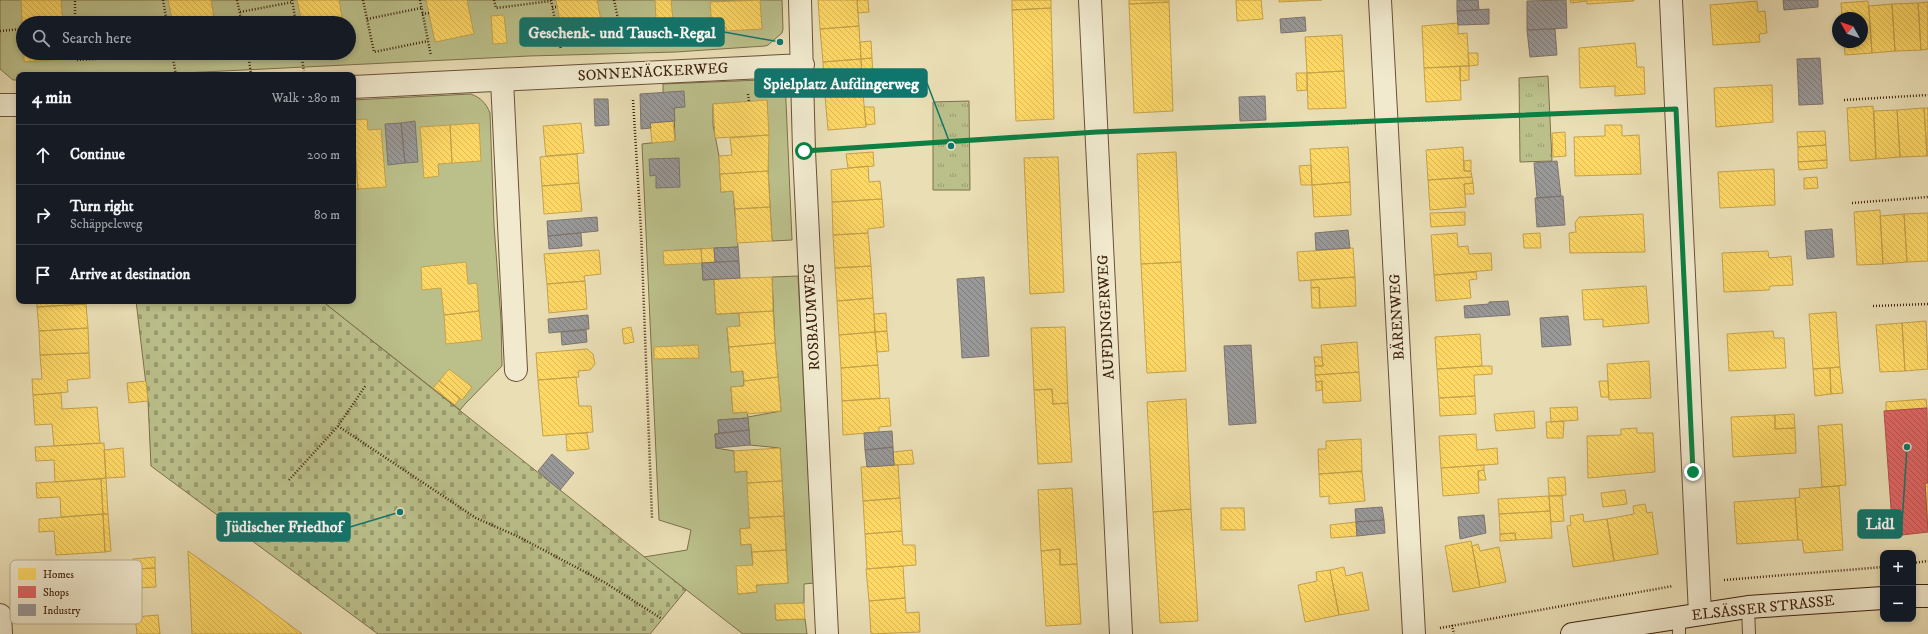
<!DOCTYPE html>
<html lang="en">
<head>
<meta charset="utf-8">
<style>
	:root { --surface:#171b24; --page:#242831; --text:#f1f3f6; --muted:#9ea1a6; --line:#363941 }
	body { margin:0; font-family:"IM FELL DW Pica",serif; background:var(--page); color:var(--text) }
	.controls { position:absolute; right:12px; bottom:12px; display:grid; overflow:hidden; border-radius:8px; box-shadow:0 2px 6px #0003 }
	.controls button { width:36px; height:36px; display:grid; place-items:center; padding:0; border:0; border-bottom:1px solid var(--line); background:var(--surface); color:var(--text); font:20px sans-serif }
	.compass { position:absolute; left:1832px; top:12px; width:36px; height:36px; border-radius:50%; background:var(--surface); box-shadow:0 2px 6px #0003; rotate:310deg }
	.stop { position:absolute; width:12px; height:12px; margin:-9px; border:3px solid #0b8043; border-radius:50%; background:#fff }
	.stop.end { background:#0b8043; border-color:#fff; box-shadow:0 1px 4px #0008 }
	.list { margin:0; padding:0; list-style:none }
	h2 { display:flex; justify-content:space-between; align-items:center; height:52px; margin:0; padding:0 16px; font-size:17px }
	h2 small { font-size:13px; font-weight:400; color:var(--muted) }
	.list li { display:grid; grid-template-columns:26px 1fr auto; gap:12px; align-items:center; box-sizing:border-box; height:60px; padding:0 16px; border-top:1px solid var(--line) }
	.list b { display:block; font-size:15px; white-space:nowrap }
	.list p { margin:0; font-size:13px; white-space:nowrap; color:var(--muted) }
	.list em { font-size:13px; font-style:normal; color:var(--muted) }
	.icon { flex:none; width:22px; height:22px; fill:none; stroke:currentColor; stroke-width:2; stroke-linecap:round; stroke-linejoin:round }
	.map { position:relative; flex:none; width:1928px; height:634px; overflow:hidden }
	.search { position:absolute; background:var(--surface); box-shadow:0 2px 6px #0003; left:16px; top:16px; width:340px; height:44px; display:flex; align-items:center; gap:10px; box-sizing:border-box; padding:0 14px; border-radius:22px; color:var(--muted); font-size:15px }
	.panel { position:absolute; background:var(--surface); box-shadow:0 2px 6px #0003; left:16px; top:72px; width:340px; height:232px; border-radius:8px }
	.map>svg:first-child { display:block }
</style>
</head>
<body>
<div class="map">
<svg width="1928" height="634" viewBox="0 0 1928 634">
	<defs>
		<pattern id="cemetery-stones" width="16" height="16" patternUnits="userSpaceOnUse"><rect width="16" height="16" fill="#bbc08b"/><path d="M2 7V4a2 2 0 0 1 4 0v3zM10 15v-3a2 2 0 0 1 4 0v3z" fill="#999c70"/></pattern>
		<pattern id="park-tufts" width="24" height="20" patternUnits="userSpaceOnUse"><rect width="24" height="20" fill="#bbc08b"/><path d="M3 7l-1-3M5 7V3M7 7l1-3M15 17l-1-3M17 17v-4M19 17l1-3" fill="none" stroke="#999c70"/></pattern>
		<pattern id="homes-back-hatch" width="6" height="6" patternUnits="userSpaceOnUse"><rect width="6" height="6" fill="#ffd966"/><path d="M-1 5l2 2M0 0l6 6M5-1l2 2" fill="none" stroke="#dcba57"/></pattern>
		<pattern id="shops-back-hatch" width="6" height="6" patternUnits="userSpaceOnUse"><rect width="6" height="6" fill="#e06666"/><path d="M-1 5l2 2M0 0l6 6M5-1l2 2" fill="none" stroke="#b75452"/></pattern>
		<pattern id="industry-back-hatch" width="6" height="6" patternUnits="userSpaceOnUse"><rect width="6" height="6" fill="#999"/><path d="M-1 5l2 2M0 0l6 6M5-1l2 2" fill="none" stroke="#7e7c7b"/></pattern>
	</defs>
	<rect width="100%" height="100%" fill="#eadeb5"/>
	<filter id="stains"><feTurbulence type="fractalNoise" baseFrequency=".005" numOctaves="4"/><feColorMatrix values="0 0 0 0 .2 0 0 0 0 .09 0 0 0 0 .02 0 0 0 .5 -.17"/></filter>
	<radialGradient id="worn" r=".72"><stop offset=".6" stop-color="#630" stop-opacity="0"/><stop offset="1" stop-color="#630" stop-opacity=".3"/></radialGradient>
	<path fill="#bbc08b" stroke="#7d704c" fill-rule="evenodd" d="M0,0H782L783,29L782,33L768,45L765,46L676,52L529,56L142,75H19V80H13L0,69ZM23,23H349V53H23Z
		M785,79L792,240L772,241L768,171L767,101L713,104V125L719,156L721,192L733,191L738,247L664,251L702,263L703,280L714,279L716,314L739,313L740,326L727,328L731,372L743,371L744,386L731,387L733,413L747,412L748,417L781,411L775,343L772,277L798,276L814,583L804,584V603L775,605L776,620L805,619L807,634H743L644,557L687,550L691,530L659,520L642,144L675,140L674,108L663,92V84ZM748,418L750,445L780,448L788,583L756,585V592L738,594L753,565L751,544L741,545L740,529L750,528L747,471L735,472L734,451L716,448L715,434L719,433L718,420Z
		M471,94C481,98 486,103 490,113L494,225L501,320L502,366L465,404L460,410L322,301H353V100Z"/>
	<path fill="url(#cemetery-stones)" stroke="#7d704c" d="M136,301H322L686,590L650,634H378L151,466L148,401Z"/>
	<path fill="url(#park-tufts)" stroke="#7d704c" d="M1548,76L1552,161L1520,162L1519,78Z
		M969,101L970,190H933V102Z"/>
	<path fill="url(#homes-back-hatch)" stroke="#c5a24b" d="M21,0H61L63,23H23V39Z
		M168,0H211L215,23H173Z
		M297,0H339L343,23H302Z
		M426,0H467L474,34L435,42Z
		M556,0H597L603,30L563,38Z
		M655,0H671L673,20L656,21Z
		M760,0L762,29L727,31L726,27L712,28L710,2Z
		M818,0H857L859,26L820,29Z
		M857,0H868L869,12L858,13Z
		M1012,0H1051V8L1012,10Z
		M1129,0H1169V2L1129,4Z
		M1236,0H1261L1263,19L1237,21Z
		M1279,0H1322L1279,2Z
		M1570,0H1634V1L1587,4V1L1571,3Z
		M1757,1L1758,12L1765,11L1767,33L1759,34L1760,42L1713,45L1710,5Z
		M1868,1L1872,53L1845,55L1844,42H1862V18H1842L1841,3Z
		M1169,2L1173,111L1134,113L1129,4Z
		M1928,2V49L1921,50L1918,3Z
		M1918,3L1921,50L1895,51L1892,4Z
		M1892,4L1895,51L1872,53L1869,6Z
		M1051,8L1054,119L1016,121L1012,10Z
		M504,15L507,43L493,44L491,16Z
		M1458,23V34L1467,33L1469,66L1424,68L1422,26Z
		M859,26L861,59L823,62L820,29Z
		M1342,35L1344,71L1307,73L1305,37Z
		M871,41L872,58L861,59L860,42Z
		M1635,43L1637,67H1644L1645,94L1615,96V86L1580,88L1579,48Z
		M24,53H65V59L24,62Z
		M1468,53H1478V65L1469,66Z
		M872,58L873,77L862,78L861,59Z
		M861,59L863,93L825,96L823,62Z
		M1460,66H1469V80L1460,81Z
		M1460,66L1461,100L1426,102L1424,68Z
		M1344,71L1346,108L1308,109L1307,73Z
		M1296,73H1307V90L1297,91Z
		M1772,85L1773,122L1716,127L1714,88Z
		M863,93L866,127L828,130L825,96Z
		M767,100L769,135L715,138L713,104Z
		M1873,106L1876,159L1850,161L1847,108Z
		M864,107H874L875,124L866,125Z
		M1924,108L1927,156L1900,157L1897,110Z
		M1924,108H1928V156H1927Z
		M1897,110L1900,157L1876,159L1874,111Z
		M367,119L368,130L381,129L386,187L358,189L353,120Z
		M673,121L675,141L652,143L650,123Z
		M479,123L481,161L452,163L450,125Z
		M581,123L584,153L546,156L543,126Z
		M450,125L452,163L438,164L439,176L424,178L420,127Z
		M1605,125H1622V136L1639,135L1641,174L1575,176L1574,137L1605,136Z
		M353,128L358,189H353Z
		M1825,131L1826,145L1798,147L1797,132Z
		M1565,132L1566,156L1553,157L1552,133Z
		M769,135L768,171L720,174L719,156L732,155L730,138Z
		M1826,145L1827,160L1798,162V147Z
		M1348,147L1350,182L1312,185L1310,149Z
		M1463,147L1464,171H1471L1472,177L1428,180L1426,150Z
		M873,152L874,166L848,168L846,154Z
		M1176,152L1181,262L1141,264L1137,154Z
		M577,154L579,183L542,186L540,157Z
		M1058,157L1064,292L1030,294L1024,158Z
		M1471,160V171H1464V161Z
		M1827,160V168L1799,170L1798,162Z
		M1311,165L1312,185H1301L1299,166Z
		M868,166L869,182L880,181L882,199L832,202L831,170Z
		M1774,169L1775,205L1720,208L1718,172Z
		M768,171L770,207L735,209L733,191L721,192L720,174Z
		M1472,177L1473,183L1464,184L1466,207L1430,210L1428,180Z
		M1817,177L1818,188L1804,189V178Z
		M1350,182L1351,215L1314,217L1312,185Z
		M579,183L582,211L544,214L542,186Z
		M1473,183L1474,194H1465L1464,184Z
		M882,199L884,227L868,229V233L833,235L832,202Z
		M770,207L772,241L737,243L735,209Z
		M1880,210L1883,264L1857,265L1854,212Z
		M1465,212V225L1431,227L1430,213Z
		M1928,213V261L1907,262L1904,214Z
		M1643,214L1645,252L1570,253L1569,233L1576,232L1575,223L1579,217Z
		M1904,214L1907,262L1883,264L1880,216Z
		M868,233L871,266L835,268L833,235Z
		M1457,233L1458,247L1468,246L1469,254L1491,253L1492,270L1434,275L1431,235Z
		M1540,233L1541,248H1524L1523,234Z
		M714,248L715,262L702,263L701,249Z
		M1353,248L1355,277L1299,281L1297,252Z
		M701,249L702,263L664,265L663,251Z
		M599,250L601,274L584,276L585,281L547,284L544,254Z
		M1768,251L1769,258L1791,256L1793,285L1770,286L1769,290L1724,292L1722,253Z
		M466,262L468,284L477,283L479,311L444,315L441,288L422,290L421,267Z
		M1181,262L1186,371L1147,373L1141,264Z
		M871,266L873,298L837,301L835,268Z
		M1476,272L1477,279L1469,280L1471,298L1436,301L1434,275Z
		M772,277L773,311L716,314L714,279Z
		M1355,277L1356,306L1320,308L1319,287L1311,288V280Z
		M585,281L587,309L549,313L547,284Z
		M1646,286L1649,323L1603,327V319L1584,320L1582,290Z
		M1319,287L1320,308H1312L1311,288Z
		M873,298L875,332L839,335L837,301Z
		M37,301H86V304L37,307Z
		M86,304L88,328L39,331L37,307Z
		M479,311L482,340L446,344L444,315Z
		M773,311L775,343L729,347L727,327L740,326L739,313Z
		M1836,312L1840,367L1813,369L1809,314Z
		M886,313L887,331L875,332L874,314Z
		M1926,321L1928,369L1905,371L1902,323Z
		M1902,323L1905,371L1880,372L1876,325Z
		M631,327L634,342L624,344L622,329Z
		M1065,327L1068,403L1053,404L1052,389L1034,390L1031,328Z
		M88,328L89,353L40,355L39,331Z
		M887,331L889,351L877,352L875,332Z
		M1773,331L1774,338H1784L1786,368L1729,371L1727,334Z
		M875,332L878,365L841,368L839,335Z
		M1480,334L1482,366L1437,369L1435,337Z
		M1357,342L1359,372L1315,375V366H1323L1321,345Z
		M775,343L778,377L744,381L743,371L731,372L729,347Z
		M698,345L699,358L654,359V347Z
		M587,349L593,354L595,364L590,370L578,371L579,377L538,380L536,353Z
		M89,353L90,378L67,380L68,392L33,395L32,379H42L40,355Z
		M1314,357H1322L1323,366H1315Z
		M1649,361L1651,398L1609,400L1607,364Z
		M878,365L880,398L842,401L841,368Z
		M1482,366H1492V374L1474,375L1475,396L1439,398L1437,369Z
		M1840,367L1843,393L1831,394L1830,368Z
		M1830,368L1831,394L1815,396L1813,369Z
		M449,369L472,387L462,400L439,381Z
		M1359,372L1361,401L1323,403L1322,381L1316,382L1315,375Z
		M576,377L579,406H591L593,432L543,436L538,380Z
		M778,377L781,411L747,414V412L733,413L731,387L744,386V381Z
		M146,381L148,401L129,403L127,383Z
		M439,381L460,398L455,405L433,388Z
		M1322,381V390L1316,391V382Z
		M1599,381H1608L1609,397H1601Z
		M1052,389L1053,404L1068,403L1072,462L1038,464L1034,390Z
		M61,393L62,409L97,407L100,443L54,446L52,424L35,425L33,395Z
		M1475,396L1476,414L1440,416L1439,398Z
		M889,398L891,426L879,427V432L843,435L842,401Z
		M1186,399L1191,509L1153,512L1147,402Z
		M1926,399L1927,408L1886,411V402Z
		M1577,407L1578,420L1551,422L1550,408Z
		M1534,411L1535,428L1496,431L1494,414Z
		M1794,414L1795,428L1775,429V415Z
		M1775,415V429L1795,428L1796,453L1733,457L1731,417Z
		M1564,421L1563,438H1547L1546,422Z
		M1842,424L1846,485L1822,487L1818,426Z
		M1637,428V433H1653L1655,472L1588,478L1587,436L1621,435V429Z
		M587,433L589,449L567,451L566,434Z
		M1476,434L1477,450L1497,448L1498,464L1441,468L1439,436Z
		M1361,439L1362,471L1319,474L1318,449H1326V441Z
		M104,443L106,478L55,482L54,460L36,461L35,447Z
		M123,448L125,477L106,478L104,450Z
		M780,448L782,481L747,483V471L735,472L734,451Z
		M912,450L914,464L894,465L893,452Z
		M898,465L900,498L863,501L861,467Z
		M1484,465V470L1478,471L1479,493L1443,496L1441,468Z
		M1484,470L1486,480H1479L1478,471Z
		M1362,471L1365,501L1329,504V496L1320,497L1319,474Z
		M1565,477L1566,495L1549,496L1548,478Z
		M106,478L108,514H103L101,479Z
		M101,479L103,514L61,517L60,497L37,498L36,483Z
		M782,481L784,516L749,518L747,483Z
		M1925,483H1928V529Z
		M1839,486L1843,550L1804,553L1802,540H1798L1795,498L1800,497L1799,489Z
		M1072,488L1077,564L1060,565V549L1041,551L1038,490Z
		M1625,490L1627,504L1603,507L1601,493Z
		M1549,496L1550,511L1499,514L1498,499Z
		M1549,496H1562L1564,521L1551,522Z
		M900,498L902,531L865,534L863,501Z
		M1795,498L1798,540L1737,544L1734,502Z
		M1645,504L1647,513L1652,512L1658,554L1614,561L1607,519L1634,514L1633,506Z
		M1221,508H1244L1245,530H1221Z
		M1191,509L1198,621L1160,623L1153,512Z
		M1550,511L1552,538L1516,540L1515,533L1500,534L1499,514Z
		M103,514H108L111,551L105,552Z
		M103,514L105,552L56,555L54,531L39,532V519Z
		M1583,514L1584,522L1607,519L1614,561L1573,567L1567,526L1571,525L1570,516Z
		M784,516L786,550L752,552L751,544L741,545L740,529L750,528L749,518Z
		M1356,522L1357,536L1331,538L1330,525Z
		M902,531L903,545H915L916,565L867,569L865,534Z
		M1515,533L1516,540L1500,541V534Z
		M1471,541L1480,587L1453,592L1445,546Z
		M1478,544L1480,551L1499,547L1506,582L1480,587L1472,546Z
		M1060,549V565L1077,564L1081,624L1046,626L1041,551Z
		M786,550L788,583L756,585L757,592L738,594L736,566L753,565L752,552Z
		M188,551L250,595L302,634H192Z
		M155,557V568L133,569V559Z
		M903,566L905,598L869,601L866,569Z
		M1344,567L1346,576L1362,572L1369,610L1339,615L1330,570Z
		M155,568L156,587L135,588L133,569Z
		M1330,570L1339,615L1305,622L1298,585L1317,581L1316,572Z
		M905,598L906,613L919,612L920,632L871,634L869,601Z
		M804,603L805,619L776,620L775,604Z
		M158,615L160,634H137L135,617Z"/>
	<path fill="url(#shops-back-hatch)" stroke="#b0514b" d="M1927,408L1928,483H1925L1928,532L1893,536L1884,411Z"/>
	<path fill="url(#industry-back-hatch)" stroke="#7e756f" d="M1457,0H1478L1479,10L1457,11Z
		M1566,0L1567,28L1527,30V1Z
		M1783,0H1818V7L1784,10Z
		M1489,9V24L1458,25L1457,11Z
		M1305,17L1306,31L1281,33L1280,19Z
		M1555,29L1557,55L1530,57L1527,30Z
		M1820,58L1823,104L1799,105L1797,59Z
		M684,91L685,107L674,108L675,121L650,123L651,128L641,129L640,94Z
		M1265,96L1266,120L1240,121L1239,97Z
		M594,99H608L609,125L595,126Z
		M415,121L418,162L405,163L401,123Z
		M401,123L405,163L388,165L385,124Z
		M679,158L680,187L656,188V175L650,176L649,159Z
		M1557,161L1561,196L1537,198L1534,163Z
		M1563,196L1565,225L1537,227L1535,198Z
		M597,217L598,231L548,236L547,221Z
		M1832,229L1834,257L1807,259L1805,231Z
		M1348,230L1350,248L1316,250L1315,233Z
		M581,233L582,246L549,249L548,236Z
		M738,247L739,261L715,262L714,248Z
		M739,261L740,278L703,280L702,263Z
		M984,277L989,356L962,358L957,279Z
		M1508,301L1510,315L1465,318L1464,306L1489,304V302Z
		M588,315L589,329L549,333L548,319Z
		M1568,316L1571,345L1542,347L1540,318Z
		M586,330L587,342L562,345L561,332Z
		M1251,345L1256,423L1229,425L1224,346Z
		M748,418L749,430L719,433L718,420Z
		M749,430L750,445L716,448L715,434Z
		M892,431L893,447L865,450L864,433Z
		M893,447L894,465L867,467L865,450Z
		M552,454L574,473L560,490L538,471Z
		M1382,507L1384,520L1356,522L1355,509Z
		M1484,515L1486,533L1460,539L1458,517Z
		M1384,520L1385,533L1357,536L1356,522Z"/>
	<g fill="none" stroke-linecap="round" stroke-linejoin="round">
		<g stroke="#6a5037" stroke-width="14">
			<path id="lane" d="M1748,607L1749,634
				M1679,617V634"/>
		</g>
		<g stroke="#6a5037" stroke-width="24">
			<path id="street" d="M800,0L804,151L827,634
				M1090,0L1121,634
				M1380,0L1414,634
				M1671,0L1700,614
				M502,80L516,370
				M353,87L803,65
				M0,105H19
				M0,615L1,634"/>
		</g>
		<g stroke="#3f210d" stroke-width="24">
			<path id="secondary" d="M1913,596H1928
				M1572,634L1748,607L1883,598"/>
		</g>
		<path stroke="#3f210d" stroke-width="2.5" stroke-dasharray="1 2" stroke-linecap="butt" d="M163,0L167,23
			M237,0L242,23
			M292,0L296,23
			M363,0L374,52L428,41
			M420,0L431,56
			M494,0L496,8L551,1
			M551,0L561,50
			M614,0L624,47
			M552,7H557
			M240,12L293,2
			M422,14L429,13
			M367,19L421,8
			M75,23V0
			M152,23L172,21
			M0,31L22,29
			M75,53V60L173,55
			M172,53L176,75
			M248,53L251,74
			M301,53L304,71
			M748,94L749,102
			M633,100L641,230L652,518
			M1844,100L1928,95
			M1413,121L1650,110
			M1123,131L1360,123
			M830,150L1070,134
			M1852,203L1928,197
			M1873,306L1928,304
			M338,426L476,518L519,537L604,582L662,619
			M289,480L338,426L366,385
			M1913,563L1928,561
			M1724,580L1883,567
			M1452,625L1454,634
			M1440,628L1673,586"/>
		<use href="#lane" stroke="#f1eacf" stroke-width="12"/>
		<use href="#street" stroke="#f1eacf" stroke-width="22"/>
		<use href="#secondary" stroke="#f1eacf" stroke-width="22"/>
	</g>
	<g fill="none" stroke-linecap="round" stroke-linejoin="round">
		<path stroke="#0b8043" stroke-width="5" d="M804,151L1097,132L1676,109L1693,472"/>
	</g>
	<g text-anchor="middle" dominant-baseline="central" stroke-width="4" stroke-linejoin="round" paint-order="stroke">
		<g font-size="15" fill="#3f210d" stroke="#f1eacf">
			<text transform="translate(653 72) rotate(-3)">SONNENÄCKERWEG</text>
			<text transform="translate(812 317) rotate(-93)">ROSBAUMWEG</text>
			<text transform="translate(1106 317) rotate(-93)">AUFDINGERWEG</text>
			<text transform="translate(1397 317) rotate(-93)">BÄRENWEG</text>
			<text transform="translate(1763 608) rotate(-6)">ELSÄSSER STRASSE</text>
		</g>
	</g>
	<rect x="10" y="560" width="132" height="64" rx="6" fill="#f1eacf" stroke="#bcae95" stroke-width="1"/>
	<rect x="18" y="568" width="18" height="12" fill="#ffd966"/>
	<rect x="18" y="586" width="18" height="12" fill="#e06666"/>
	<rect x="18" y="604" width="18" height="12" fill="#999"/>
	<g font-size="11" fill="#3f210d">
		<text x="43" y="578">Homes</text>
		<text x="43" y="596">Shops</text>
		<text x="43" y="614">Industry</text>
	</g>
	<path fill="none" stroke="#0f766e" stroke-width="1.5" d="M780 42L724 32M951 146L927 83M1907 447L1902 524M400 512L350 527"/>
	<g fill="#0f766e" stroke="#f1eacf" stroke-width="1.5">
		<circle cx="780" cy="42" r="4"/>
		<circle cx="951" cy="146" r="4"/>
		<circle cx="1907" cy="447" r="4"/>
		<circle cx="400" cy="512" r="4"/>
	</g>
	<g fill="#0f766e" stroke="#0f766e" stroke-width="1.5">
		<rect x="520" y="18" width="204" height="28" rx="4"/>
		<rect x="755" y="69" width="172" height="28" rx="4"/>
		<rect x="1858" y="510" width="44" height="28" rx="4"/>
		<rect x="217" y="513" width="133" height="28" rx="4"/>
	</g>
	<g font-size="16" text-anchor="middle" font-weight="bold" fill="#fff">
		<text x="622" y="38">Geschenk- und Tausch-Regal</text>
		<text x="841" y="89">Spielplatz Aufdingerweg</text>
		<text x="1880" y="529">Lidl</text>
		<text x="284" y="532">Jüdischer Friedhof</text>
	</g>
	<rect width="100%" height="100%" filter="url(#stains)"/>
	<rect width="100%" height="100%" fill="url(#worn)"/>
</svg>
<div class="controls">
<button>+</button>
<button>−</button>
</div>
<svg class="compass" viewBox="-18 -18 36 36"><path d="M0-13l5 13h-10z" fill="#e53935"/><path d="M0 13l5-13h-10z" fill="#9ea1a6"/></svg>
<div class="stop" style="left:804px;top:151px"></div>
<div class="stop end" style="left:1693px;top:472px"></div>
<div class="search"><svg class="icon" aria-label="search" viewBox="0 0 24 24"><circle cx="10" cy="10" r="6"/><path d="M15 15l6 6"/></svg>Search here</div>
<section class="panel">
<h2>4 min<small>Walk · 280 m</small></h2>
<ul class="list">
<li><svg class="icon" aria-label="ahead" viewBox="0 0 24 24"><path d="M12 20V5M6 11l6-6 6 6"/></svg><div><b>Continue</b></div><em>200 m</em></li>
<li><svg class="icon" aria-label="right" viewBox="0 0 24 24"><path d="M7 20v-9h11M14 6l5 5-5 5"/></svg><div><b>Turn right</b><p>Schäppeleweg</p></div><em>80 m</em></li>
<li><svg class="icon" aria-label="arrive" viewBox="0 0 24 24"><path d="M6 21V4h12l-3 4 3 4H6"/></svg><div><b>Arrive at destination</b></div></li>
</ul>
</section>
</div>
</body>
</html>
